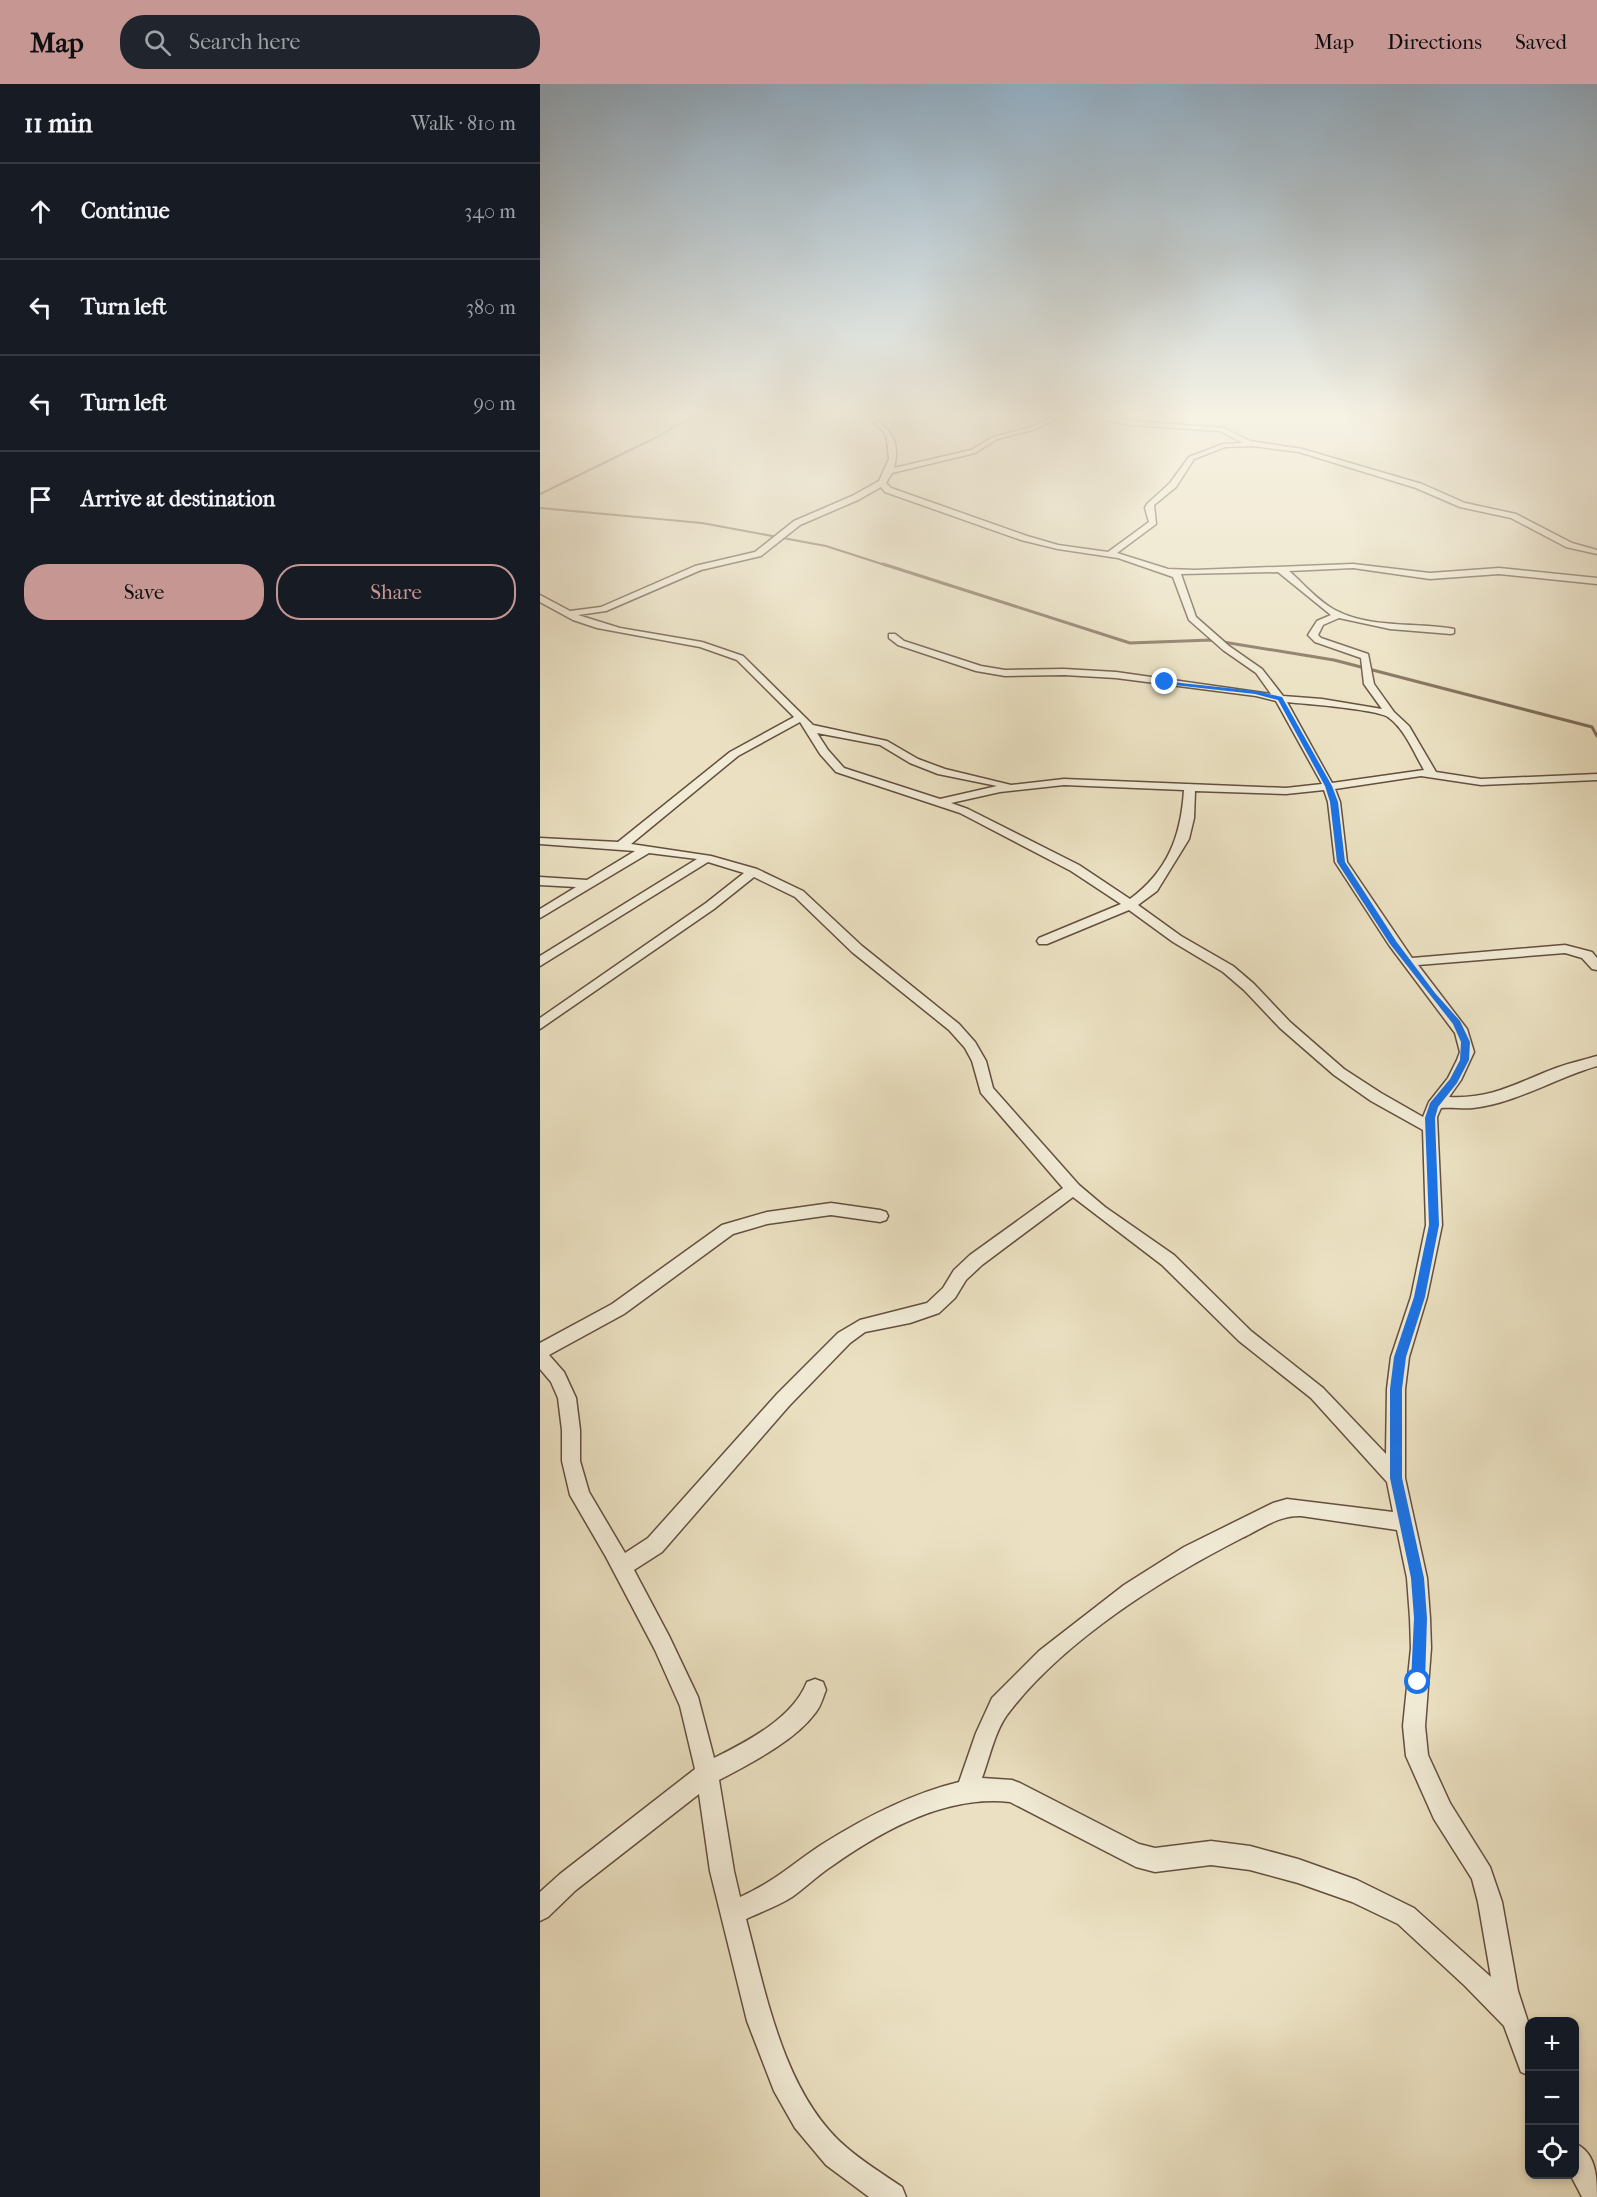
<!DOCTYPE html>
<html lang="en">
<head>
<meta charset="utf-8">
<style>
	:root { --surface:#171b24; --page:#20242c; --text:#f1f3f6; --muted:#9ea1a6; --line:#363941; --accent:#c59692 }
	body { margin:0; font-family:"IM FELL French Canon",serif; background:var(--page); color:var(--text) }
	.controls { position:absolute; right:18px; bottom:18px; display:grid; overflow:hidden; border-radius:12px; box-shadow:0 3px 9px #0003 }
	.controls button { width:54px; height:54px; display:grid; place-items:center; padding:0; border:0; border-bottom:2px solid var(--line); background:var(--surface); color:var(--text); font:30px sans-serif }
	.stop { position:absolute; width:18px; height:18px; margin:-14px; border:4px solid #1a73e8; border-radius:50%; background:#fff }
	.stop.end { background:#1a73e8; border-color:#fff; box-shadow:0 2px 6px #0008 }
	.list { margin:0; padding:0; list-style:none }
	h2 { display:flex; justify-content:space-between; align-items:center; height:78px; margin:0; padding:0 24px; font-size:26px }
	h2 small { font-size:20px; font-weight:400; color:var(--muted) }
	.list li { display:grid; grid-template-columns:39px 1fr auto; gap:18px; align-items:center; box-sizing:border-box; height:96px; padding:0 24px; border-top:2px solid var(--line) }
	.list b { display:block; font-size:22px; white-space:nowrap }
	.list em { font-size:20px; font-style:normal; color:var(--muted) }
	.actions { display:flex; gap:12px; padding:18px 24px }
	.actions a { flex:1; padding:14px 0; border:2px solid var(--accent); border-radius:24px; text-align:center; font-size:21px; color:var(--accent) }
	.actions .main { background:var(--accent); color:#111 }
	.icon { flex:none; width:33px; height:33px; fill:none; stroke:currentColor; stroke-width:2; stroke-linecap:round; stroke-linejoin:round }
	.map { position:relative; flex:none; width:1057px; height:2113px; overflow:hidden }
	header { display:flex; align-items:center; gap:36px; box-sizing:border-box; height:84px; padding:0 30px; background:var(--accent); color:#111 }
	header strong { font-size:28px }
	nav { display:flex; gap:33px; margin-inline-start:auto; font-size:21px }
	.search { width:420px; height:54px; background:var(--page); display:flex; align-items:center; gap:15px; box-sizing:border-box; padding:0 21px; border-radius:24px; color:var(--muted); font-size:22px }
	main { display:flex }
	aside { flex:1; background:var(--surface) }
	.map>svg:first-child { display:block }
</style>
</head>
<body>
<header>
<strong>Map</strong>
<div class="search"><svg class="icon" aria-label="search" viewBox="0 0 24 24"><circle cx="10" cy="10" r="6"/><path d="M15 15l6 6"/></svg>Search here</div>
<nav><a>Map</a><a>Directions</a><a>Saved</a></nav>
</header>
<main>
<aside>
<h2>11 min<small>Walk · 810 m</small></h2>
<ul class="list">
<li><svg class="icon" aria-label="ahead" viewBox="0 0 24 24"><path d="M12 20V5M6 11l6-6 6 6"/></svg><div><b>Continue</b></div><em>340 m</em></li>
<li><svg class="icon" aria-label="left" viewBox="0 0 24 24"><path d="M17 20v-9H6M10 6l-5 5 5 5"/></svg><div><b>Turn left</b></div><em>380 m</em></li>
<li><svg class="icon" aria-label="left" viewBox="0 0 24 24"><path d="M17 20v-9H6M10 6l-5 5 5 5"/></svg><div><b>Turn left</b></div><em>90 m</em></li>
<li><svg class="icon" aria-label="arrive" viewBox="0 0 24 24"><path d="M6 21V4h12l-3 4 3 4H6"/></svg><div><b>Arrive at destination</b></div></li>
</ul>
<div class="actions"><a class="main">Save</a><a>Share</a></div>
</aside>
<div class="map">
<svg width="1057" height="2113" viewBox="0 0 1057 2113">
	<rect width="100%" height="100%" fill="#ebe1c2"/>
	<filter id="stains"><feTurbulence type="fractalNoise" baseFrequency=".00333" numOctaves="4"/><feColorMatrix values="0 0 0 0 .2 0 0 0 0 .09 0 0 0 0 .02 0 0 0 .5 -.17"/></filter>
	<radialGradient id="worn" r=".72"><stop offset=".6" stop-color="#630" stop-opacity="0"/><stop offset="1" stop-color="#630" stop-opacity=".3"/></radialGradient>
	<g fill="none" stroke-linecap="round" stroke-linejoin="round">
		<path stroke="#7e6b58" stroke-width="2" d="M0,410L117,353L157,330
			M0,424L162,439L286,462L348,482"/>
		<path stroke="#7e6b58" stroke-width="3" d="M343,480L590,559L671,556L794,576L1052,643L1057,652"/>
		<g stroke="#644f3f" stroke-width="3">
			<path id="minor" d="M20,330H30L0,338V334Z
				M324,330H330C350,348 361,354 354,384L431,366L453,353L492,343L517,330H524L496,345L457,355L435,369L352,389L346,399L351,404L487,452L518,461L568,468L609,438L605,424L607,420L630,399L649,373L683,360L703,359L680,347L591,341L539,330H551L591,337L683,344L710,357L762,365L882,400L925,419L976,430L1032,459L1057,466V470L1026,463L971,434L920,423L876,404L759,368L713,362L685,363L654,375L636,403L614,421L616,440L577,469L628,485L655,486L813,480L890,489L959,484L1057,494V500L959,490L890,495L813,484L749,487C764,500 778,517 795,526C831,545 876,538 914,545V549L911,550L850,545L799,534L783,541L778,551L781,554L828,570L834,600L854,628L869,642L896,688L941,695L1057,690V696L941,701L881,692L795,705L800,718L807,778L872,874L1025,861L1052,868L1057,874V886L1052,885L1042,874L1025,869L878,881L927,945L934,968L921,996L909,1013C953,1015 976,999 1016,984C1029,979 1044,976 1057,972V982C1016,994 976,1019 933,1024C923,1025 911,1023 901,1024L897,1033L902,1141L887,1213L869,1273L865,1305V1394L887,1494L890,1534L891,1564L885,1642L888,1671L910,1719L950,1783L962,1818L978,1907L990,1944V1992L981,1988L964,1942L925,1902L858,1840L812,1818L758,1799L710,1786L671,1781L615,1788L596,1783L470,1718C406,1711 343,1746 292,1782C278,1791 266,1803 252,1813C238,1822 221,1828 206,1835C226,1910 244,2010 306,2063C323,2078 343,2090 362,2103L366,2113H329L286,2081L255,2044L234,2007L207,1937L170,1787L159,1710L36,1806L8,1833L0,1837V1808L20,1790L155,1685L140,1622L115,1566L66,1473L30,1411L22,1377V1346L18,1314L11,1298L0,1285V1259L72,1220L182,1141L227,1128L291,1119L340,1126L346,1128L348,1132L346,1136L340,1138L291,1131L227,1140L193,1150L84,1230L9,1271L24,1288L36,1314L40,1346V1377L49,1408L85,1469L108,1454L237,1310L298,1249L320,1236L387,1219L403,1204L414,1186L430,1171L523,1104L441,1009L432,977L425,964L409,946L312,868L255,813L214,793L174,825L0,945V934L166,819L204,789L168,778L0,882V872L157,775L109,769L0,834V825L36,803L0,801V793L47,796L95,767L0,760V754L78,758L190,668L254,633L197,576L160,563L57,544L33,536L0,518V511L30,527L61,523L155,482L215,468L254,437L312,412L339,397L349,375L347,355L344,348ZM341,403L345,408L481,456L518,465L578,474L633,493L649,536L683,566L716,589L731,610L576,588L524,585L465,586L441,582L364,557L355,550H349V554L358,561L436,587L465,592L524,591L576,594L716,612L736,617L782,700L746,704L524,695L471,701L405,685L378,675L347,657L273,641L203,572L162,558L80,544L38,531L66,527L161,486L221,472L260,441L318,416ZM738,488L791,531L777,537L768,551L775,558L821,574L824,600L842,625L782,615L743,612L722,585L689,562L656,533L641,490ZM747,618C765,620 835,625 848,633C865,645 874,669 884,686L792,699ZM260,638L280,670L296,688L420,729L531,787L581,820L499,854L497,857L499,860H507L589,826L633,858L683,888L704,906L740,944L794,991L831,1017L883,1046L886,1141L871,1213L851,1273L847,1305L846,1370L783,1304L711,1247L634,1171L565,1123L539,1101L453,1004L446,977L435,958L419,940L322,862L263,807L217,785L171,772L91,760L198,672ZM277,649L340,661L370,679L398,690L457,702L400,715L304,684L288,666ZM524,701L644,706C641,752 628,787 590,815L539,781L428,725L411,719L460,708ZM784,706L788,718L795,778L849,861L915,949L920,968L917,976L908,994L889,1018L883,1033L841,1009L804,985L750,938L714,900L693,882L641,852L598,821L617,807L649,755L654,734L655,707L746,710ZM533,1113L622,1181L699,1257L771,1314L847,1398L853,1428L747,1415L733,1419L644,1463L584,1501L499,1567L452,1614L436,1649L419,1698C370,1710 324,1734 281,1761C252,1780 234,1798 200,1813L194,1787L179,1696C211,1679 255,1657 276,1628C281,1622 283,1613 286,1606L283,1598L275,1595L267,1598C253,1634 208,1657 174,1674L158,1613L129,1552L94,1486L122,1468L249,1322L310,1259L325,1248L370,1239L399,1229L415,1214L426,1196L442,1181ZM761,1432L857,1446L867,1494L870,1534L871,1564L863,1642L866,1672L894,1735L932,1795L938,1818L951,1893L874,1824L817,1796L758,1775L710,1762L671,1757L615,1764L599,1760L480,1699L472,1696L442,1694C450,1673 455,1645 470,1627C526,1555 622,1495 702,1454C721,1445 739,1431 761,1432Z
				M1034,2059C1056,2068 1057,2092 1057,2113H1042L1030,2090H1034Z"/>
		</g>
		<use href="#minor" fill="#f2ecd7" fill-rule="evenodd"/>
	</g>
	<linearGradient id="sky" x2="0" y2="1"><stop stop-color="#91acc1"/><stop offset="0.53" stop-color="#f6f2e4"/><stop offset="1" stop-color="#f6f2e4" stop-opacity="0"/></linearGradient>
	<rect width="1057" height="625" fill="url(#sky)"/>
	<path fill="#1a73e8" d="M622,597L716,607L742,613L792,702L798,718L805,778L856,857L895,909L920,937L930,958L929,976L917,999L898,1023L895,1034L899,1141L885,1213L866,1273L862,1305V1394L884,1494L887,1534L885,1598L883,1603L878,1605L873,1603L871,1598L874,1534L871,1494L850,1394V1305L854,1273L874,1213L889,1141L885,1034L890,1019L910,995L920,976L921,958L913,940L850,860L797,778L790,718L785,702L738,616L715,610L625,600Z"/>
	<rect width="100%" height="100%" filter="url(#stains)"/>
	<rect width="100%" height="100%" fill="url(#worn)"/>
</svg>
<div class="controls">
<button>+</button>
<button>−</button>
<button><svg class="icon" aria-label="locate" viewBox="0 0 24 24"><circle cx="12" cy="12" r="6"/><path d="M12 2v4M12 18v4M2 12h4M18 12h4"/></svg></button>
</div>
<div class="stop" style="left:878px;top:1598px"></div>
<div class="stop end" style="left:625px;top:598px"></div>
</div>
</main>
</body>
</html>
